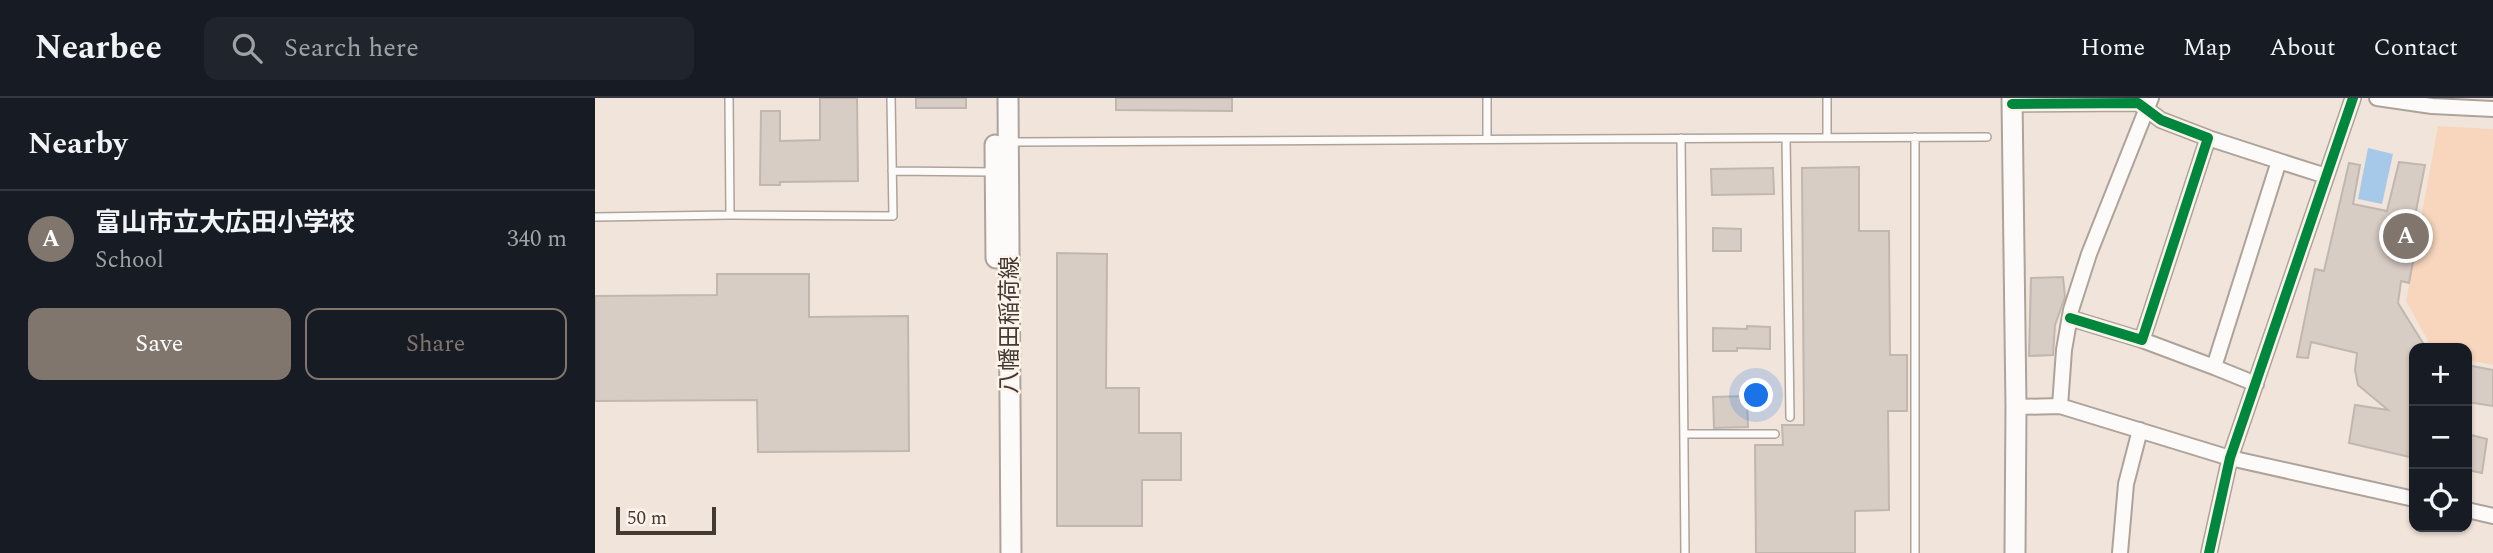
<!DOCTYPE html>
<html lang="en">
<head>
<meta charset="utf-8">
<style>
	:root { --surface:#171b24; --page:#20242c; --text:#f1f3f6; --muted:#9ea1a6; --line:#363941; --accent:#80766d }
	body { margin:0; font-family:Spectral,"Noto Sans JP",serif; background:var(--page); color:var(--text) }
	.controls { position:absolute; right:21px; bottom:21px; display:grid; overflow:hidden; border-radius:14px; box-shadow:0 2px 5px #0004 }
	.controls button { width:63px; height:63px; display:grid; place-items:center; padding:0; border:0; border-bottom:2px solid var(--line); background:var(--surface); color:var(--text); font:35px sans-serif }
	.scale { position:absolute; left:21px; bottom:18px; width:100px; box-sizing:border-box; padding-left:7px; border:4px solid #433a33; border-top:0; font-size:19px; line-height:24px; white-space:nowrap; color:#433a33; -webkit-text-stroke:5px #fdf3ec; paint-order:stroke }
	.you { position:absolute; left:1162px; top:298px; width:24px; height:24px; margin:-18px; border:5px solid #fff; border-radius:50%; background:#1a73e8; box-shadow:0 0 0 10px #1a73e833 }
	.badge { display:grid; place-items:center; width:46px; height:46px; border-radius:50%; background:var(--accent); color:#fff; font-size:23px; font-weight:700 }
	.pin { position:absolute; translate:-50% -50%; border:4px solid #fff; box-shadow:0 2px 7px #0006 }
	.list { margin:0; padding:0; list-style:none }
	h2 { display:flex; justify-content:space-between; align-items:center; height:91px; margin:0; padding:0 28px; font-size:30px }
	h2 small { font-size:23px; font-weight:400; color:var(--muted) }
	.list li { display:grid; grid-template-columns:46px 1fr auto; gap:21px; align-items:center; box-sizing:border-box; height:98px; padding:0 28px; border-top:2px solid var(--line) }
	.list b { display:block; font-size:26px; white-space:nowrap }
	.list p { margin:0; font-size:23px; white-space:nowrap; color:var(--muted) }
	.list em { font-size:23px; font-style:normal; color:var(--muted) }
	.actions { display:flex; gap:14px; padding:21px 28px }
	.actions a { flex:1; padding:16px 0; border:2px solid var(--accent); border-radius:14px; text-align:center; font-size:24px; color:var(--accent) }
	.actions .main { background:var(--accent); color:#fff }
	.icon { flex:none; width:38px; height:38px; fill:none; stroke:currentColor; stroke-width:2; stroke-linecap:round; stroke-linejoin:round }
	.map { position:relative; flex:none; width:1898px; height:455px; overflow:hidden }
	header { display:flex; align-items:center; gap:42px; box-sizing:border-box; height:98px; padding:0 35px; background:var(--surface); border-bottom:2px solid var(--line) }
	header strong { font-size:33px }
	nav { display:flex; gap:38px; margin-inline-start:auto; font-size:24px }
	.search { width:490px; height:63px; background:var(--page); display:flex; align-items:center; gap:18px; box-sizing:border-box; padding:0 24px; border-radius:14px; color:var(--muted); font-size:26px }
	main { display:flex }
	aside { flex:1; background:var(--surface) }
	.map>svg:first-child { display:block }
</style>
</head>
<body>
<header>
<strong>Nearbee</strong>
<div class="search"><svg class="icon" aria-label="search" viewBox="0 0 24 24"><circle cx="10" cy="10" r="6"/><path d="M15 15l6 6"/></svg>Search here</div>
<nav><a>Home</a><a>Map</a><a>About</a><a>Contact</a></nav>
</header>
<main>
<aside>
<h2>Nearby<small></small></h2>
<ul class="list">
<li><span class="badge">A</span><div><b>富山市立大広田小学校</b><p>School</p></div><em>340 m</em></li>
</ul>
<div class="actions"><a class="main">Save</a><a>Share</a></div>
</aside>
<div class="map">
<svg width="1898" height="455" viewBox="0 0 1898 455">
	<rect width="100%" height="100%" fill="#f1e4da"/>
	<path fill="#f8d6bd" d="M1843,28L1898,31V267L1872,262V250H1837L1811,203Z"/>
	<path fill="#a7c9e9" d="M1773,50L1798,56L1787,106L1763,101Z"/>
	<path fill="#d7cdc5" stroke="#c1b7af" stroke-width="2" d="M225,0H262L263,83L185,84V87H165L166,13H185V43L225,42Z
		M321,0H371V10H321Z
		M521,0H637V13L521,12Z
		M1804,64L1830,67L1820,118L1826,121L1814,185L1806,183L1803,205L1831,250H1819V360L1754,345L1760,307L1793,312L1763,287L1760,272L1762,255L1716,244L1713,260L1702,259L1720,171L1729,173L1754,65L1765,67L1758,106L1792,113Z
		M1264,69V133H1294L1295,257H1312V313H1293L1294,412L1260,413V455H1161L1160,347H1188L1187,327H1209L1207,70Z
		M1178,70L1179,96L1117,97L1116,71Z
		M1118,130L1146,131V153H1118Z
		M462,155L512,156L511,290H544V335H586V382H547V428H462Z
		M122,176H214V219L313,218L314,353L163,354L162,302L0,303V198L122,197Z
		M1468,179L1470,199L1460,227L1458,257L1434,258L1436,180Z
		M1152,228L1175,229V251L1142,250V253H1118V230L1152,231Z
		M1872,267L1898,272V308L1872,304Z
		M1152,298L1153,329L1119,330L1118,299Z
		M1872,336L1892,341L1887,375L1872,372Z"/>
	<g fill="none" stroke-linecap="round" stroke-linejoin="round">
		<g stroke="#ada39b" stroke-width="10">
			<path id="lane" d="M134,0L135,117
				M892,0V40
				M1232,39V0
				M1320,39V455
				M1086,40L1090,455
				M1191,40L1195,319
				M415,44L1392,39
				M297,73L398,74
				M0,119L135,117L298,118L296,0
				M1089,336H1180"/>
		</g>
		<g stroke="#ada39b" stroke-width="18">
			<path id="street" d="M1782,0L1837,8L1898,11
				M1417,6L1543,5L1566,22L1613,40L1547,242L1475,220
				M1684,63L1731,78
				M1547,242L1619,269L1684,63L1613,40
				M1619,269L1661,286
				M1465,308L1469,252L1476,212L1494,156L1556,0
				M1421,309L1465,308L1635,360L1819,401
				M1872,412L1898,418
				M1525,455L1531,386L1545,332
				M1614,455L1635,360L1758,0"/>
		</g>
		<g stroke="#ada39b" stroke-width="23">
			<path id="secondary" d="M413,0L416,455
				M1417,0L1421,309L1420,455
				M400,47L401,160"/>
		</g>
		<use href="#lane" stroke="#fdfbf9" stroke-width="7"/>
		<use href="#street" stroke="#fdfbf9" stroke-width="14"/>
		<use href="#secondary" stroke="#fdfbf9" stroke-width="19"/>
		<g stroke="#fdf3ec" stroke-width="15">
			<path id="cycleway" d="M1417,6L1543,5L1566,22L1613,40L1547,242L1475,220
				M1614,455L1635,360L1758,0"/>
		</g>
		<use href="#cycleway" stroke="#00873e" stroke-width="10"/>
	</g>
	<g text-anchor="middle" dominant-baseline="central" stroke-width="5" stroke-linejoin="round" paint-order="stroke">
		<g font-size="23" fill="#433a33" stroke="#fdf3ec">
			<text transform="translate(415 227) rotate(-90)">八幡田稲荷線</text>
		</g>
	</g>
</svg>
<div class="controls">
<button>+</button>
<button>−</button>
<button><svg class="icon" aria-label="locate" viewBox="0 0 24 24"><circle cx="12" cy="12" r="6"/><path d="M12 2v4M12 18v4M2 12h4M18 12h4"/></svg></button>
</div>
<div class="scale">50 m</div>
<div class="you"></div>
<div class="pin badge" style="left:1811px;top:138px">A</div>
</div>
</main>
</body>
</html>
